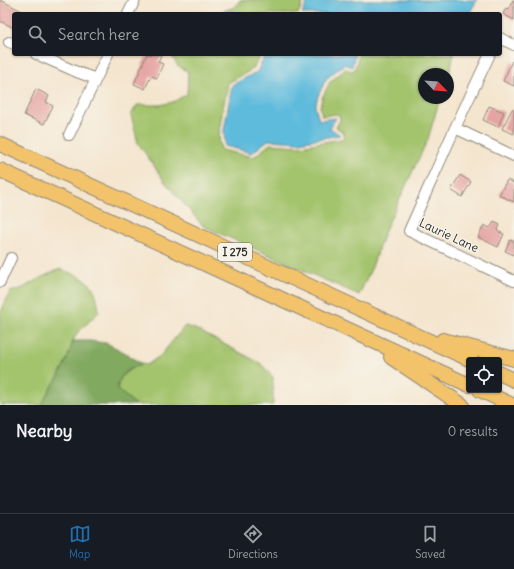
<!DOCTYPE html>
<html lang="en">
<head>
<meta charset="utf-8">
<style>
	:root { --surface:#171b24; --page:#20242c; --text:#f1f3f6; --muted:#9ea1a6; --line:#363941; --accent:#1f6fb2 }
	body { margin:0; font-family:Delius,sans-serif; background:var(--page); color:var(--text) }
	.controls { position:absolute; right:12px; bottom:12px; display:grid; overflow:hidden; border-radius:4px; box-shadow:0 1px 3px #0004 }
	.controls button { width:36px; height:36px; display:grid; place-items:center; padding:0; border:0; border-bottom:1px solid var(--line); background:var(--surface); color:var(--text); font:20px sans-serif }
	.compass { position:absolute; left:418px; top:68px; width:36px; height:36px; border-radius:50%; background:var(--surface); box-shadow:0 1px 3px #0004; rotate:115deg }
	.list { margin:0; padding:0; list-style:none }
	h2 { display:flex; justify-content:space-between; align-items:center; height:52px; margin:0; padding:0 16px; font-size:17px }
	h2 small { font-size:13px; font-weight:400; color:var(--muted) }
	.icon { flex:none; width:22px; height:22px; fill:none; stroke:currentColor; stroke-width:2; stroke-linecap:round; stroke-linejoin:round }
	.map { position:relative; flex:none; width:514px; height:405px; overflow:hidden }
	.search { position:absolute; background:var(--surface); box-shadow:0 1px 3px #0004; left:12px; right:12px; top:12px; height:44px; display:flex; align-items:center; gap:10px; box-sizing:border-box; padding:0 14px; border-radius:4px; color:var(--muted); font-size:15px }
	.sheet { height:108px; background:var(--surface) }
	nav { display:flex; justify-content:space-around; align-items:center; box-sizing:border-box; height:56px; border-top:1px solid var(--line); background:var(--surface); font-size:11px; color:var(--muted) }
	nav a { display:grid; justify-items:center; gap:2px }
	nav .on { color:var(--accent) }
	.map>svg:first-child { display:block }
</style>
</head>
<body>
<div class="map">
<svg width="514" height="405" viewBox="0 0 514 405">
	<rect width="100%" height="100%" fill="#f7f3e8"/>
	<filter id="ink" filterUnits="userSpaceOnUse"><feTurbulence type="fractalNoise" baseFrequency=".025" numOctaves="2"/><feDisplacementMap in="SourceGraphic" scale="8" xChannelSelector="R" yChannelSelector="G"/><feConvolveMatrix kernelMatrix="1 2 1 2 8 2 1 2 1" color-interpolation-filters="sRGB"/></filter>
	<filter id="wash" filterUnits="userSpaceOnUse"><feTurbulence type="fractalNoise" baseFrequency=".012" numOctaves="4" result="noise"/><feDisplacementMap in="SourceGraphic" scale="16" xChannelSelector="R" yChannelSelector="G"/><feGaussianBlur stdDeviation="0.9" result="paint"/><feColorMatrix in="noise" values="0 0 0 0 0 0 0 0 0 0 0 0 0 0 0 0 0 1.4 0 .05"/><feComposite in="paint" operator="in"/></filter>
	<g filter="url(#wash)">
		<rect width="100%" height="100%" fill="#f4e5ce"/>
		<path fill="#a3c36c" stroke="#67774c" d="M240,0H304L298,14H214L235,7Z
			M171,54H261L253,69L228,83C226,97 214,140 222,150L253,157L255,156L270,144L300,146L342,139L344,137V133L336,127L340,120V117L337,114L322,116L320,107L322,98L330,82L345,69L352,71L355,69L359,54H454L448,80V74H424V98H440L428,139L385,230L372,267L359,295L203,226L164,181L152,163L138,143L131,115L137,105H160L173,102L187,94L188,72L177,65Z
			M60,269C69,272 89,279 93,288C97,295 98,304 99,312L77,333L73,341L70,353L60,374L45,398L42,405H0V314L10,292L23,288L40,278Z
			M185,326L195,329L260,363L273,377V405H136L125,396L117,389C120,373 129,369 143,364L147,365L161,355Z"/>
		<path fill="#82a960" stroke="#566a46" d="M73,341H90L106,343L124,352L134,359L143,364C129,369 119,373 117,389L125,396L136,405H42C46,394 54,384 60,374C65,363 70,353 73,341Z"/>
		<path fill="#5ebbdc" stroke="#447384" d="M308,0H477L469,14H302Z
			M266,54H355L352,67L344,64L326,79L318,96L315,107L319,120L336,118L330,128L340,135L299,142L268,140L252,153L225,146L224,130L232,85L257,72Z"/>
		<g id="blocks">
			<path fill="#e5a3a1" d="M0,0L26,13L25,14H14V28L0,21Z
				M513,0H514V20L503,14L506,8L508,10Z
				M147,54L161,55L158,62L163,64L157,78L151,76L145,89L134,84Z
				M512,61L514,62V86L503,81Z
				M36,89L49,96L46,102L53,106L44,124L24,115Z
				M489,106L504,112L498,127L483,120Z
				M512,109L514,110V134L502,129Z
				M460,175L471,182L462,197L451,190Z
				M507,180L514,183V202L499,195Z
				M494,222L500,225L497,231L504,234L498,247L478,237L484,225L490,228Z
				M510,240L514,241V255L505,251Z"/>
		</g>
	</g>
	<g filter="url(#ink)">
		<use href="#blocks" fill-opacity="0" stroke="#90887c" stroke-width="1"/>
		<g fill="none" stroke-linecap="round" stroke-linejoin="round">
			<g stroke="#90887c" stroke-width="12">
				<path id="minor" d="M128,14L135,0
					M500,38L514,45
					M9,42L14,44
					M36,54L77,72L96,79
					M490,54L455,128L409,231L514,281
					M455,128L514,156
					M69,135L108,54
					M0,282L11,258"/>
			</g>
			<g stroke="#90887c" stroke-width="16">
				<path id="highway" d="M0,144L471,360
					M0,170L469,385
					M443,340L514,359
					M391,357L462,405
					M499,373L514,380
					M480,390L512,405"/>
			</g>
			<use href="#minor" stroke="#fff" stroke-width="10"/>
			<use href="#highway" stroke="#f2c36a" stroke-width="14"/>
		</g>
	</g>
	<g text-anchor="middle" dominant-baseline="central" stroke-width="3" stroke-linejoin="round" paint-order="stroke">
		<rect fill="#f7f3e8" stroke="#686764" stroke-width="1" x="218" y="243" width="34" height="18" rx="3"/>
		<g font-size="11" font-weight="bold" fill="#2b2b2b">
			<text x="235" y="252">I 275</text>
		</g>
		<g font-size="12" fill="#2b2b2b" stroke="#f7f3e8">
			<text transform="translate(449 235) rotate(25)">Laurie Lane</text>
		</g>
	</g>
</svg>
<div class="controls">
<button><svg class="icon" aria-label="locate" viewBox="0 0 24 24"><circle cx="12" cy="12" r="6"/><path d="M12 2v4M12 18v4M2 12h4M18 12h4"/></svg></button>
</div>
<svg class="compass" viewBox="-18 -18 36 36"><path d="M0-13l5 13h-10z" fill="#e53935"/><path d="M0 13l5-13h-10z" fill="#9ea1a6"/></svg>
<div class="search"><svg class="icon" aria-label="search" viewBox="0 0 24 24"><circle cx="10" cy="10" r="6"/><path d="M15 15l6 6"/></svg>Search here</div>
</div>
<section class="sheet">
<h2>Nearby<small>0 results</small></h2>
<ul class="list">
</ul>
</section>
<nav>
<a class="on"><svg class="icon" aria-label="map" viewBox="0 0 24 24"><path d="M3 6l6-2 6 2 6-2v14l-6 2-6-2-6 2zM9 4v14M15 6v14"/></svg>Map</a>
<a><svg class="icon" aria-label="directions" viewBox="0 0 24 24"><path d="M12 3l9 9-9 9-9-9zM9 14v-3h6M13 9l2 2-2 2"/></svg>Directions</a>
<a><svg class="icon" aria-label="saved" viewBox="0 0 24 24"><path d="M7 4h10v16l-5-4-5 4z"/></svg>Saved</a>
</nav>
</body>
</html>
